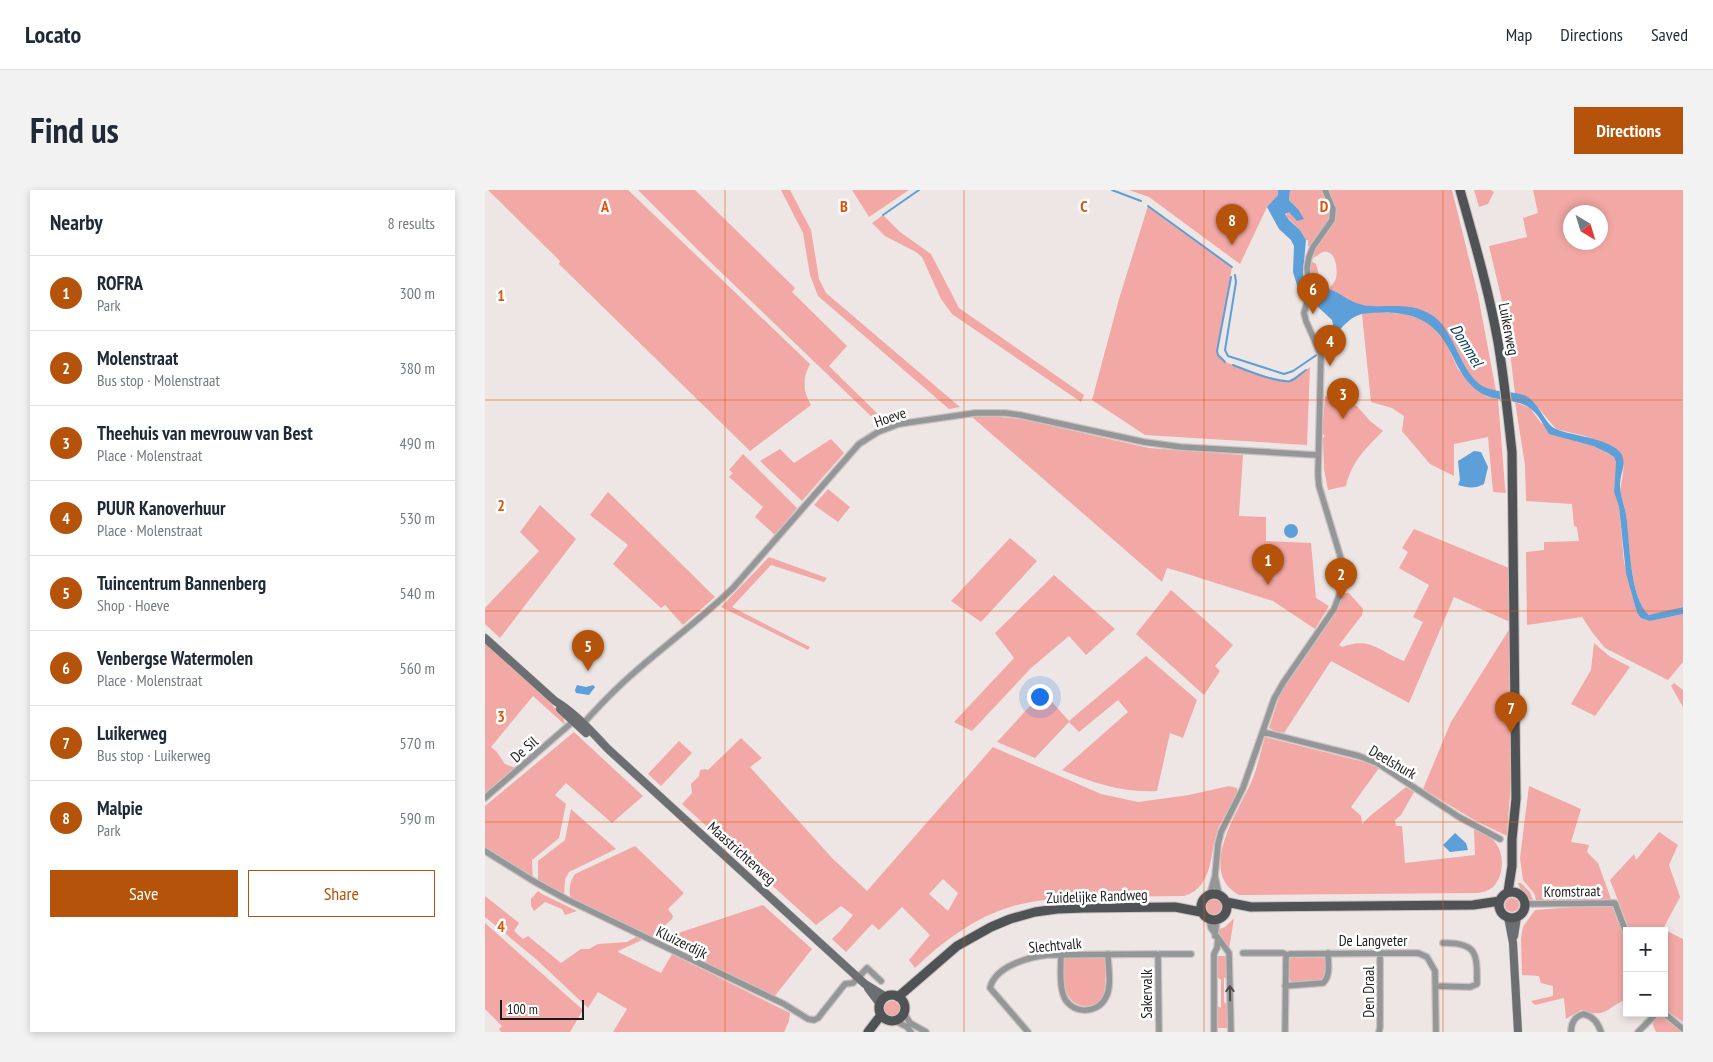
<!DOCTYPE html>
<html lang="en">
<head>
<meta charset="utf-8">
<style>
	:root { --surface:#fff; --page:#f2f2f3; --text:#1f2937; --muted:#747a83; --line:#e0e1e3; --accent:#b45309 }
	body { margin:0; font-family:"PT Sans Narrow",sans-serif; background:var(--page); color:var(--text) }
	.controls { position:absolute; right:15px; bottom:15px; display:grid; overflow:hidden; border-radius:0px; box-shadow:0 2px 8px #0003 }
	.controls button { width:45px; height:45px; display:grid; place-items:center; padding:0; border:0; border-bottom:1px solid var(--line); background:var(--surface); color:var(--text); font:25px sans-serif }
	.compass { position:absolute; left:1078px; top:15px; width:45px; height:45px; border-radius:50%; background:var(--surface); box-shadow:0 2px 8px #0003; rotate:142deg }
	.scale { position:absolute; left:15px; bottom:12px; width:84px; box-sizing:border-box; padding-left:5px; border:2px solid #1e1c1c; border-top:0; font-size:14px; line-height:18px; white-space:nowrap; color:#1e1c1c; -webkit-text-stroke:4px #fff; paint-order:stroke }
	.you { position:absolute; left:554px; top:506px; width:18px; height:18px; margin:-12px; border:4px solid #fff; border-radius:50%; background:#1a73e8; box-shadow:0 0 0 8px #1a73e833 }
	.badge { display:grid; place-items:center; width:32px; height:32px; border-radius:50%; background:var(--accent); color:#fff; font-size:16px; font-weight:700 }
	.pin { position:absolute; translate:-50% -41px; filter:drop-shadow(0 1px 2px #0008) }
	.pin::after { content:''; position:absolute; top:26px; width:18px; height:15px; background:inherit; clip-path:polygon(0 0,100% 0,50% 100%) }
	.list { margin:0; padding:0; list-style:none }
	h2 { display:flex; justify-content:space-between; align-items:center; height:65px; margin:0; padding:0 20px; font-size:21px }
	h2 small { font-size:16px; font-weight:400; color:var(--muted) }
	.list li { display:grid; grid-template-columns:32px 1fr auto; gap:15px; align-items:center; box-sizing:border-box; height:75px; padding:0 20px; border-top:1px solid var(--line) }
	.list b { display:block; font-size:19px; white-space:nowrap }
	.list p { margin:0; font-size:16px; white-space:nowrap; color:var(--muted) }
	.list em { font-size:16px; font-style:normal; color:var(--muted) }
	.actions { display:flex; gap:10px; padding:15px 20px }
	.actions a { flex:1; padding:11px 0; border:1px solid var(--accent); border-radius:0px; text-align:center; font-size:18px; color:var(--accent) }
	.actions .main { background:var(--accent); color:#fff }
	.map { position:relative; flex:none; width:1198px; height:842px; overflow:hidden; border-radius:0px }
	header { display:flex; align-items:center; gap:30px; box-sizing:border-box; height:70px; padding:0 25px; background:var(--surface); border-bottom:1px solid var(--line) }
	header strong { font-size:24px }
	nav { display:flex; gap:28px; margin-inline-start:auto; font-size:18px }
	.intro { display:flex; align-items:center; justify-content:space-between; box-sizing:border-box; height:120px; padding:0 30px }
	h1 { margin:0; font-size:35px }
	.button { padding:12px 22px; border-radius:0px; background:var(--accent); color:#fff; font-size:18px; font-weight:700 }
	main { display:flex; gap:30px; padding:0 30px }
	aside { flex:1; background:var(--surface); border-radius:0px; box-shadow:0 2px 8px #0003 }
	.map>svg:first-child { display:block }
</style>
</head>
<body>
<header>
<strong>Locato</strong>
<nav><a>Map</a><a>Directions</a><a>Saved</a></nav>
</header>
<div class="intro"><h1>Find us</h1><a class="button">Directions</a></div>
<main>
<aside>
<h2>Nearby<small>8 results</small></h2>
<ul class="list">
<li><span class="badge">1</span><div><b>ROFRA</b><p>Park</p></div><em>300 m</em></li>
<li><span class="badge">2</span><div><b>Molenstraat</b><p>Bus stop · Molenstraat</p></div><em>380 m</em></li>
<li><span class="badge">3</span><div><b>Theehuis van mevrouw van Best</b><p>Place · Molenstraat</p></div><em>490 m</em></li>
<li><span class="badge">4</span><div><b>PUUR Kanoverhuur</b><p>Place · Molenstraat</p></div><em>530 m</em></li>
<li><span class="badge">5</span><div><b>Tuincentrum Bannenberg</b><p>Shop · Hoeve</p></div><em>540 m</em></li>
<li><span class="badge">6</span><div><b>Venbergse Watermolen</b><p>Place · Molenstraat</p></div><em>560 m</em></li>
<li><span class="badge">7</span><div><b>Luikerweg</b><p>Bus stop · Luikerweg</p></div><em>570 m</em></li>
<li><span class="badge">8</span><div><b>Malpie</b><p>Park</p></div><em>590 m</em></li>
</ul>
<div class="actions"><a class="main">Save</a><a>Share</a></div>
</aside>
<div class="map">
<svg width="1198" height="842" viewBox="0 0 1198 842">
	<rect width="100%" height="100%" fill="#ede6e5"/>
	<path fill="#f2a8a4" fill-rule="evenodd" d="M3,0H143L325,174C317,189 318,201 326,215L265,261L74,74L75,71Z
		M153,0H210L310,98L307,102L362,156L344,176L400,231L392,232L215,62Z
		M296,0H305L326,40L334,89L341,103L475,217L464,219L333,106L325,85L318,43Z
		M367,0H424L384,27Z
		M644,0H799L782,17L755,74L664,7Z
		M805,0H838L846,20V27L826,56H823V50H821L815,40L801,26L802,22L814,23L813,19L804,10Z
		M841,0H967L993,105L1011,201C986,199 978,171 968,153C963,145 957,137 952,129C926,109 900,121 872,114C862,111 855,102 844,99C846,96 850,92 851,88C853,80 851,60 839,62C836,62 831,67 828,68L826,65C831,55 850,37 849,27C849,19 844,8 841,0Z
		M989,0H1006L1009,2L1003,14L994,17Z
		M1048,0H1198V417L1167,426C1145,418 1144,344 1141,324C1140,317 1137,311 1136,305C1134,294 1140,284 1138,274C1138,270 1134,264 1133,260L1100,246L1071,239L1046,209L1030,204L1021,128L1004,56L1042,47L1038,28L1053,23ZM1086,22H1116V52H1086Z
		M663,16L747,77L732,161L733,165L740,172C754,177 792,194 806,191C812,189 819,181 825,177L822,255L660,245L607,210L634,109Z
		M398,25L415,42L446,64L474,118L599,205L596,212L467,124L456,109L437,67L431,62L400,46L387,33Z
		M826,71L831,74C833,82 838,94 829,99L827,97L825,77Z
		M894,122L920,124L938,130L945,134L961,153L973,179L1000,206L1013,209L1020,297L1021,303L1008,302L1003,247L969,254V286L945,274L917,241L919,226L907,218L886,212L877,124Z
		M840,206L872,216L885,231L898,241C882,257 866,272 861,296L843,300L839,279L838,248L840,246L837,243Z
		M1030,212L1045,218L1056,233L1083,249L1108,256L1123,263L1129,267L1131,272V277L1129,302L1134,317L1139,372L1152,423L1165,431L1198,424V472L1183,490L1120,458L1107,442L1097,427L1042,435L1041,362L1059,360V352L1094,351L1092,337L1089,336L1087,314L1041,311L1040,275Z
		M505,226L536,229L664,258L758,265L754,326L781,327V351L826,353L831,408L844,416L830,439L788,411L696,382L682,378L677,392L487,227Z
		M346,249L359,263L317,311L275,271L295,259L309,273Z
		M258,264L312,318L290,345L270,327L278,317L244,287L248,283L244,280Z
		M343,299L365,317L353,332L329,315Z
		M123,302L230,407L198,435L180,415L176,418L128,374L143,355L105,325Z
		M55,315L91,349L15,448L0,434V418L54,361L35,342Z
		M929,339L1024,378L1025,432L969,407L924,513L846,471L799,543L789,541L784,538L797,498L834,446L851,420L858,403H864L878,419L877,425L854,455L857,457C885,446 894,461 919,471L938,432L928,427L944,395L914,378L923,362L917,358Z
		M525,348L552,371L496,432L466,411Z
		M284,367L342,388L339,392L286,375L247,417L325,457L323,460L236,417Z
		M569,385L630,439L601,465L584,446L546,478L487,541L469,532L529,468L510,443Z
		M686,400L748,455L730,476L735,481L719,505L651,444Z
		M1025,438C1026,458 1027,478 1027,498C1026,519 1023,539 1028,560L1022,646L989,630L938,599L966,532Z
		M0,452L64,511L79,529L80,535L48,506L6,557L11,561L20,574L33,579L0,605Z
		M1109,453L1124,466L1145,477L1110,526L1086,514L1106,480Z
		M661,466L712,510L698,548L685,543L672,601C638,603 608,593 577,580L643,522L633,510L594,542L584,532L550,568L512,552L558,502L584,531Z
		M1189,493L1198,500V517L1186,496Z
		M89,542L158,606L127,633L81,593L70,605L81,614L74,648L47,670L48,691L0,659V616Z
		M780,547L887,574L894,578L866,617L876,626L877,634L885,626L921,597L929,602L916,625L910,630L911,636H917L920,673L990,665L989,639C994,642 1003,645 1007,649C1020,660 1020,685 1008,697C1003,701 998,702 993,703L754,705C710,681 756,618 768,588C773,575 776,560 780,547Z
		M256,548L277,568L265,577L347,668L382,701L508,557L616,604L653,612L704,605L744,596L752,598V601C749,614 740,625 734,636C724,660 730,697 699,706C671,706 643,707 615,707C585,708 555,708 525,717C489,728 457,752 430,778L424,770L445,745L417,717L394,740L387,734L361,762L347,749L356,740L368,725L356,716L331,735L197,614L207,603L206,594L214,586L215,580L220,579L223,580ZM458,689L473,703L463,721L444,704Z
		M194,551L207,563L176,596L163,584Z
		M1044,596L1096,619L1086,652L1104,655L1102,662L1113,673L1126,709L1056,712L1051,710L1049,703L1038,690L1035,668Z
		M86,619L131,659L84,682L80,689L79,707L53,694V671L80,650Z
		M1174,642L1193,655L1184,675L1195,707L1178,739L1198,749V832L1179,819V741H1145L1125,690L1149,664L1151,670Z
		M150,656L199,703L183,719L188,726L187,729L167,747L86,709C83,701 85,691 90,684Z
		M1033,693H1036L1045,702L1048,711C1042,709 1035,700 1033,693Z
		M53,701L57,704L92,721L80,725L77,719L60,712L49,721L46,716V709Z
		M0,706L34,733L29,741L38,749L43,746L76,773L96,759H104L113,754L142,752L151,747L157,750L133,761V762L176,783L187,764L305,823L304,831L299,842H128L142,819L113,802L103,818L51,769L0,727Z
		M1020 715a7 7 0 1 1 14 0a7 7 0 1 1-14 0Z
		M721 717a8 8 0 1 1 16 0a8 8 0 1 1-16 0Z
		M278,715L327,759L289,807L175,751L181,747Z
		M1102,716H1128L1142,753V809C1120,818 1122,829 1096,820L1081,829L1079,808L1050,815L1046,811L1068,806V796L1056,793L1054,786L1037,785L1036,748L1038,737L1050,720Z
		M749,728L744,759L732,742V740L740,737Z
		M0,733L98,820L85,842H16L14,839L17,836L0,819Z
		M731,766H743V790L739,787V812L744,816L743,838H731V815L736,818V790L731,786Z
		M809,767L840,768L842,772L840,788L834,792H806L804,788V769Z
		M579,768H620C621,774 621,781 620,788C620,794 621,801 617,807C610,819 592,819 584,807C578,797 577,780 579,768Z
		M399 819a8 8 0 1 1 16 0a8 8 0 1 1-16 0Z
		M1176,824L1197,840L1195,842H1171L1167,833Z"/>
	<path fill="#5d9fd9" d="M793,0H805L804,10L813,19L819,29L812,31L804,22L800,24L804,30L815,40L821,50L818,82L821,106L834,113L836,108L833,101L844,99C857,103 863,112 878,115C900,119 922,111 945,124C967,136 973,173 991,191C1005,205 1025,199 1041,206C1055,213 1059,234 1071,239C1086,246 1134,249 1138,268C1140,277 1135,286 1135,294C1135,305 1139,314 1141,324C1145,349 1144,408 1164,425L1198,417V424L1165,431L1156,428L1152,423L1141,383L1134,317L1129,302L1131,272L1129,267L1123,263L1108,256L1064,244C1059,236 1054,225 1046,219C1031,207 1008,213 993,201C971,185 969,160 952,142C936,123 909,121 885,123C882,124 877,123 874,125C859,130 846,151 838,164L836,158L848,135L847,130L832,116L824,113L816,108L808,82L809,56L806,50L794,39L782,17L793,5Z
		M989,261L996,262L1003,277L999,294C990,299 983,298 973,295L975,290L973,271Z
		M799 341a7 7 0 1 1 14 0a7 7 0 1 1-14 0Z
		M92,495L101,497L108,495L110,497L104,505L91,503L90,500Z
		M970,643L981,653L983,660L965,662L958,655Z"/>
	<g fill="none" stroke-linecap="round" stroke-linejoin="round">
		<path stroke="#5d9fd9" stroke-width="2" d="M627,0L656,11
			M663,16L747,77
			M398,25L434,0
			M750,85L751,92L740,160L743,166L799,184L808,181L833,164
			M740,172L733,165L732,161L746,87
			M748,175C761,180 791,193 805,191C811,189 816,183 821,180"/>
		<g stroke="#c8c2c1" stroke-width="8">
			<path id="street" d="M96,536C113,517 131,498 151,481C183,453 217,428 248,398L374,254L393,242L414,234L490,223H520L535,225L659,252L696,257L832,265
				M778,542L874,566L892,573L974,627L1015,649
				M0,608L91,529
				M0,661L50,692L81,709L299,814L323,829L329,830L333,828L360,794L368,793L382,778L396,791
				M730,686L734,704
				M725,704L730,686L733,654L736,642L758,598L789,509L798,493L849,419L857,398L858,389L857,372L834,296L833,284L836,165L821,131L819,123L825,103L822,78L824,67L828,57L847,30L848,19L840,0
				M1041,714L1130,713L1142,745
				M724,729L726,738L744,763L746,842
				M730,746L732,729
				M758,763H798L802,765L805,764L933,763L942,767L950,781L951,842
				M576,765C576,777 574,792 578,804C584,824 612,826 621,807C627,796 623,777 623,764
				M673,766L674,842
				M800,796L838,793C846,786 843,773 843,763
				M951,796L985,797L992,794C992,765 993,752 958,753
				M419,823L425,833L441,842
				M1179,823L1198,839
				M411,831L422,837L426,842
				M543,842L505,798C510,776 544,767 563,765L671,764L673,766L675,764H706
				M729,842V764L732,758L733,749
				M800,842L801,768L802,765
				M894,842L895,837V762
				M1086,842C1086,833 1089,827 1098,824C1108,826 1113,832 1116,842
				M1153,842L1172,823"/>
		</g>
		<g stroke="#c8c2c1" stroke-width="9">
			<path id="secondary" d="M0,448L70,511C90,523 107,542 123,559L380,794L401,807
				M75,519L101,543
				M1023,727L1028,753L1033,842
				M1029,746L1032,727
				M383,798L395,814"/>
		</g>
		<g stroke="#c8c2c1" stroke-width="11">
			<path id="primary" d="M975,0C989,50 1004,101 1013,152C1019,188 1023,225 1027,262L1031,609L1027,649V676L1023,702
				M1014 715a13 13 0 1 1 26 0a13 13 0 1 1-26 0Z
				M716 717a13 13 0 1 1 26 0a13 13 0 1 1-26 0Z
				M741,712L766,717L988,715L1015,711
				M394 818a13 13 0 1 1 26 0a13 13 0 1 1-26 0Z
				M413,807L472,756L506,737L525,729L550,722L572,719L598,718L690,717L716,722
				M383,842L396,825"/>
		</g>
		<use href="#street" stroke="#949698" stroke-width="5.5"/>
		<use href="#secondary" stroke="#6c6f71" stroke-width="8"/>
		<use href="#primary" stroke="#505356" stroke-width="9"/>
	</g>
	<defs><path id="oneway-shaft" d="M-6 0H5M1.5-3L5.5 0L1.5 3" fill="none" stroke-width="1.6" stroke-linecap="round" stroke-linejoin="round" transform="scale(1.25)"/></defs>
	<use stroke="#4d4d4e" href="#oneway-shaft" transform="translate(745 803) rotate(-91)"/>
	<path fill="none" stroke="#de560d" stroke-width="1" stroke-opacity="0.55" d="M240,0V842M479,0V842M719,0V842M958,0V842M0,210H1198M0,421H1198M0,632H1198"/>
	<g text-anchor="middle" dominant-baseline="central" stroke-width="5" stroke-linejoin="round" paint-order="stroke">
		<g font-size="15" fill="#1e1c1c" stroke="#fff">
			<text transform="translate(1024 139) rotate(79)">Luikerweg</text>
			<text transform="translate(405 227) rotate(-19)">Hoeve</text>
			<text transform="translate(39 559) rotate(-41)">De Sil</text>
			<text transform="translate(908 572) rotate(30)">Deelshurk</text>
			<text transform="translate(257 663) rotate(42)">Maastrichterweg</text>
			<text transform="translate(1087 701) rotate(-1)">Kromstraat</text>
			<text transform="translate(612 706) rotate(-2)">Zuidelijke Randweg</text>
			<text x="888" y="750">De Langveter</text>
			<text transform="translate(197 752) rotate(26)">Kluizerdijk</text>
			<text transform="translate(570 755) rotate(-5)">Slechtvalk</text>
			<text transform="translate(883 802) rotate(-90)">Den Draal</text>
			<text transform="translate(661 804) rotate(-90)">Sakervalk</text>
		</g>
		<g font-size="16" font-style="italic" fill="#073a60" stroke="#fff">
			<text transform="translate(982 155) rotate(58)">Dommel</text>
		</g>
	</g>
	<g font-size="16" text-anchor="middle" font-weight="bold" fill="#de560d" stroke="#fff" stroke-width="5" stroke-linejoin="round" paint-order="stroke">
		<text x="120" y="22">A</text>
		<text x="359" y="22">B</text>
		<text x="599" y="22">C</text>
		<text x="839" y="22">D</text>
		<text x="16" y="111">1</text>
		<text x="16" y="321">2</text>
		<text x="16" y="532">3</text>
		<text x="16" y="742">4</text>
	</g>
</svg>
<div class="controls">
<button>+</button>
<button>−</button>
</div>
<svg class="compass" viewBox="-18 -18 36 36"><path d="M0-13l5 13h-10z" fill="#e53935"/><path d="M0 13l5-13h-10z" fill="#747a83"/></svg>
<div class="scale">100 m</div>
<div class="you"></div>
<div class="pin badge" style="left:783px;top:395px">1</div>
<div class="pin badge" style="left:856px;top:409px">2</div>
<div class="pin badge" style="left:858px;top:229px">3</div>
<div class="pin badge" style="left:845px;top:176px">4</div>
<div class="pin badge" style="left:103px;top:481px">5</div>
<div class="pin badge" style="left:828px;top:124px">6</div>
<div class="pin badge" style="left:1026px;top:543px">7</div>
<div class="pin badge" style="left:747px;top:55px">8</div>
</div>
</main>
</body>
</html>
